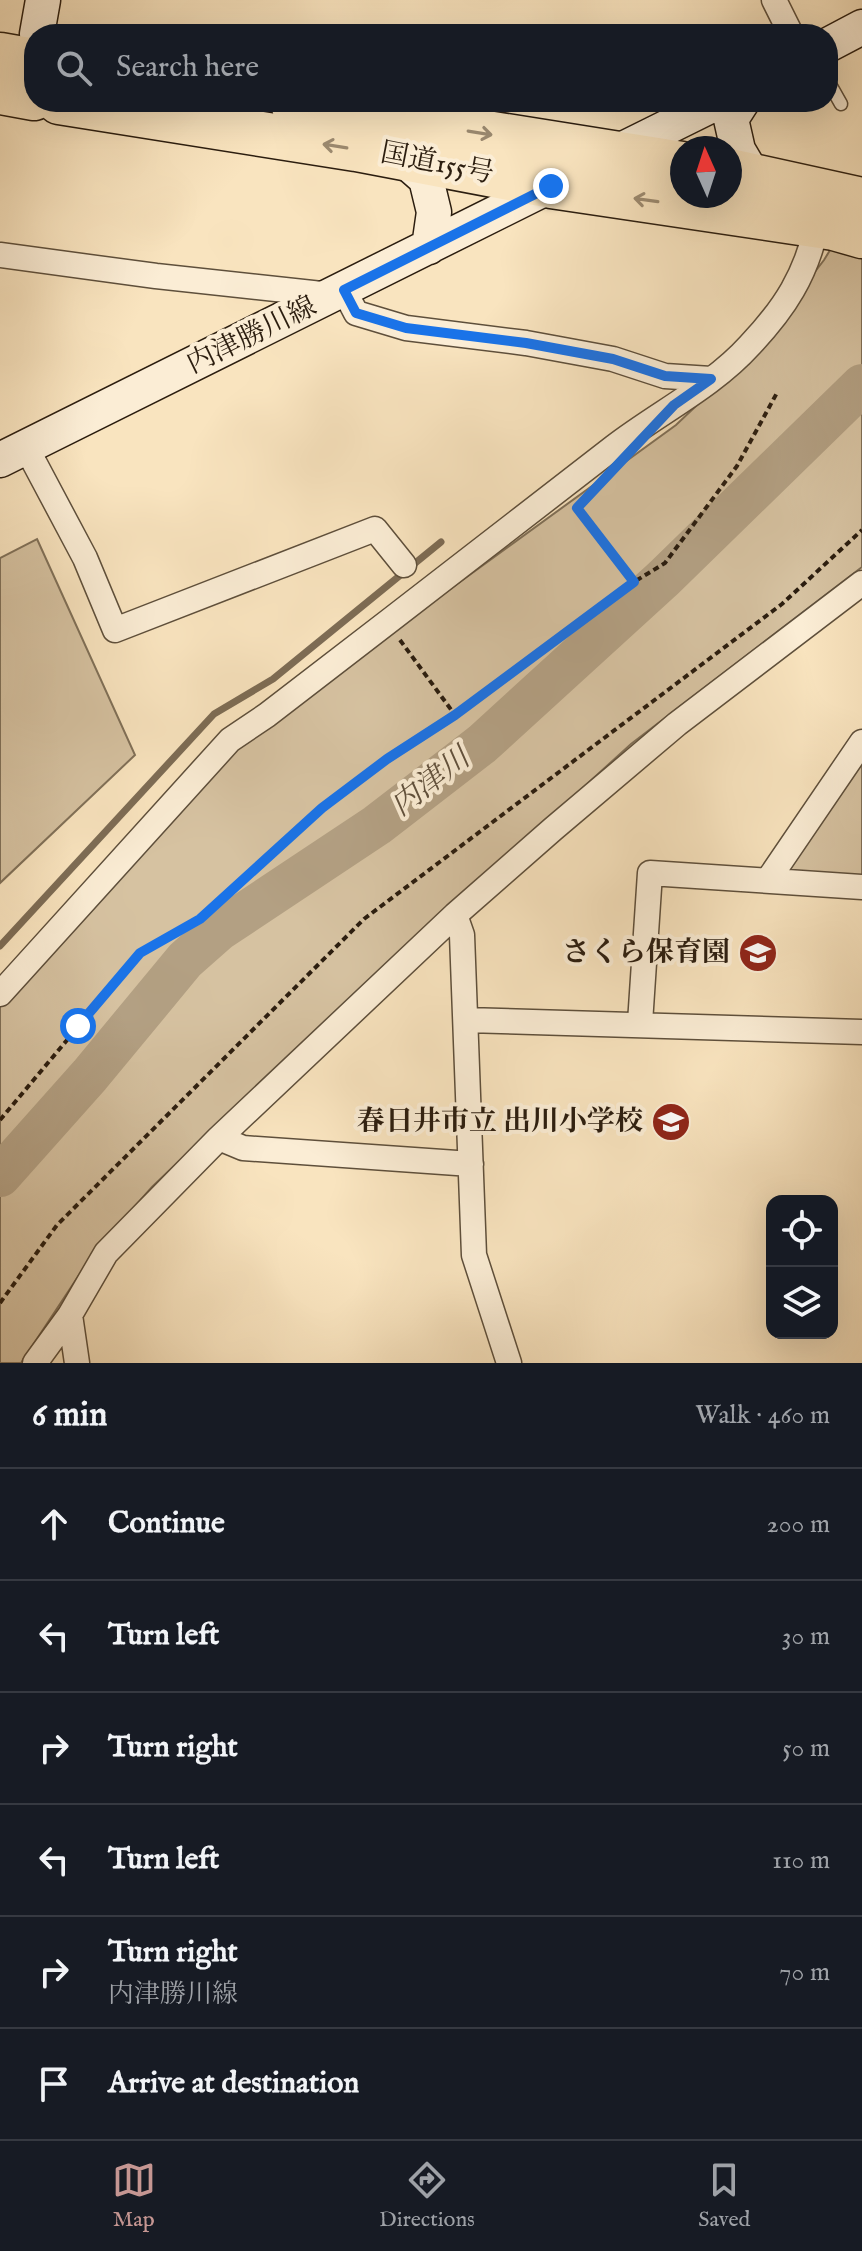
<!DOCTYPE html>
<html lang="en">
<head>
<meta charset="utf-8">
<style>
	:root { --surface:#171b24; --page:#242831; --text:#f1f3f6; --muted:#9ea1a6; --line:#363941; --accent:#c59692 }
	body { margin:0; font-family:"IM FELL English","Noto Serif JP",serif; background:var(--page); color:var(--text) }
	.controls { position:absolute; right:24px; bottom:24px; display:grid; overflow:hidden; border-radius:16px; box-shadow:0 8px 32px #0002 }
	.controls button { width:72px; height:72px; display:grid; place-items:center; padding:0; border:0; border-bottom:2px solid var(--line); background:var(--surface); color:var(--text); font:40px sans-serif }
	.compass { position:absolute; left:670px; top:136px; width:72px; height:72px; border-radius:50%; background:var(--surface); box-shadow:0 8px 32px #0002; rotate:357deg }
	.stop { position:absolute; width:24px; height:24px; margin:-18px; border:6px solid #1a73e8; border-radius:50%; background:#fff }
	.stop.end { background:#1a73e8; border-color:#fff; box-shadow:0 2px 8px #0008 }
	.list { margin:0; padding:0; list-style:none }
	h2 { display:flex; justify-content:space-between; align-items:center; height:104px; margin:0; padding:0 32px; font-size:34px }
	h2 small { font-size:26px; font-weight:400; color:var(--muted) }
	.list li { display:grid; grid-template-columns:52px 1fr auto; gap:24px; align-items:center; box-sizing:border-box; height:112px; padding:0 32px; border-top:2px solid var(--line) }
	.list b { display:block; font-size:30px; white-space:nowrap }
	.list p { margin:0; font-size:26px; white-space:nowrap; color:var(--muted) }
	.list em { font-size:26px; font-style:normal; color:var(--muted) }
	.icon { flex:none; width:44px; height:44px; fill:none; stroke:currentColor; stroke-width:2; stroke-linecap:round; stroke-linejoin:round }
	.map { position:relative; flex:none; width:862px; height:1363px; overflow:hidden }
	.search { position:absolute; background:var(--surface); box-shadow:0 8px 32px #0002; left:24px; right:24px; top:24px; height:88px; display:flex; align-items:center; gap:20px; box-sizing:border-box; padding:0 28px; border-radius:32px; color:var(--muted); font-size:30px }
	.sheet { height:776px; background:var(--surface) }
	nav { display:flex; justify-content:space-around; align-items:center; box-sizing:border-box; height:112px; border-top:2px solid var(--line); background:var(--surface); font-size:22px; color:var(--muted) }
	nav a { display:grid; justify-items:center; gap:4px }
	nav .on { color:var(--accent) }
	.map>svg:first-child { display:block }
</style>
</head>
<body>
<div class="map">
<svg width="862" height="1363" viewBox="0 0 862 1363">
	<rect width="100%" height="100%" fill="#f9e4bf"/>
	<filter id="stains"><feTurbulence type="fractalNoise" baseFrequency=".0025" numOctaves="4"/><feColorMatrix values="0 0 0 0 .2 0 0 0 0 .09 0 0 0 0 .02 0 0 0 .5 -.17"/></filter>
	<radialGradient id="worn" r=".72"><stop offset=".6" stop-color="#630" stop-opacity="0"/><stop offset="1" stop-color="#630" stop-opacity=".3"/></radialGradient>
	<path fill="#d6c2a1" stroke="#807058" stroke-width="2" d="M862,198V567L631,744L322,1025L152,1187L95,1251L21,1363H0V1002L234,746L676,425L753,352L824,260Z
		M37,539L135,755L0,883V558Z
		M862,757V876L791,871L787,862Z"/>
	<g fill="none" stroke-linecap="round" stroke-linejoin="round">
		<path stroke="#7d6c55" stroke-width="7" d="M0,946L214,714L273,679L441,542"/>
		<path stroke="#b3a083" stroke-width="42" d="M0,1176L90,1075L185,960L219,930L377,825L482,744L664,578L862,385"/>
		<g stroke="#5e4f3b" stroke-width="15">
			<path id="lane" d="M828,81L841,104"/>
		</g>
		<g stroke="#5e4f3b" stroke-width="27">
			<path id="street" d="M774,0L791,34
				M0,255L156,276L331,295
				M344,290L356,313L406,328L526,343L613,359L665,376L711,379
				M26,447L85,558L115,630L375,529L404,565
				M768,880L862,742
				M455,915L462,935L474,1255L509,1363
				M0,994L230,740L267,715C383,626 498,537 614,447C658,413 712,387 750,345C785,308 806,275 817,225
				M466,1020L862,1032
				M640,1023L650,873L862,887
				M219,1138L243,1148L471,1164
				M70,1315L77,1363
				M35,1363L70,1315L106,1253L219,1138L455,915L553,829L677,724L862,583"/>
		</g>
		<g stroke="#2b1d0f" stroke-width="37">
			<path id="secondary" d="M37,34L43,0
				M828,45L862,27
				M742,102L731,119L738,150L752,174
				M401,157L426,179L434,212L429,247
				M607,157L718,102
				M0,460L560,181"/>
		</g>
		<g stroke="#2b1d0f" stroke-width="47">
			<path id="highway" d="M0,55L34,61
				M0,92L34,98
				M59,102L356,149L551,186L834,228L862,236
				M292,102L682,164
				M730,171L862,200"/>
		</g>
		<path stroke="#2b1d0f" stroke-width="4" stroke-dasharray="6 4" stroke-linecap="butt" d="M580,505L577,508L634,582
			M400,640L455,715
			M0,1120L140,953L200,919L322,808L387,759L455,715L634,582L665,563L737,466L778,391
			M0,1303L57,1225L364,919L782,604L862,530"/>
		<use href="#lane" stroke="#fbedd5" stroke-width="12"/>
		<use href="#street" stroke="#fbedd5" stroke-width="24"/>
		<use href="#secondary" stroke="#fbedd5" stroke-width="34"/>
		<use href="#highway" stroke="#f9e4bf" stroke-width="44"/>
	</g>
	<defs><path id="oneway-shaft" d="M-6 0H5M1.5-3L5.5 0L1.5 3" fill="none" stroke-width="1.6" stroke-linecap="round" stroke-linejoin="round" transform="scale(2)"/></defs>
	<g stroke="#9c8a70">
		<use href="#oneway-shaft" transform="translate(480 133) rotate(9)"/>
		<use href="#oneway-shaft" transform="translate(335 146) rotate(-171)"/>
		<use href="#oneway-shaft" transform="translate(646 200) rotate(-172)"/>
	</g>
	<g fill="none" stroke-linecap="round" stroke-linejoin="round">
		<path stroke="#1a73e8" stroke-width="10" d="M78,1026L140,953L200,919L322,808L387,759L455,715L634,582L577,508L674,405L711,379L665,376L613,359L526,343L406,328L356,313L344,290L551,186"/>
	</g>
	<defs>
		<g id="school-disc" transform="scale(2)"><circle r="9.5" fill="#8f2418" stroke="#fbedd5"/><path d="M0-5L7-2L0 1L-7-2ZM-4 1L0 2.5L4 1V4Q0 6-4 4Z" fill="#fff"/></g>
	</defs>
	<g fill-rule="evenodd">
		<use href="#school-disc" x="758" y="953"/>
		<use href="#school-disc" x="671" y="1122"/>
	</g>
	<g text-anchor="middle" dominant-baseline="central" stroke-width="8" stroke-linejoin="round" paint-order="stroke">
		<g font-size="28" fill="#2b1d0f" stroke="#fbedd5">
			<text transform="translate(437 164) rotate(11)">国道155号</text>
			<text transform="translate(252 336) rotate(-26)">内津勝川線</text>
		</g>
		<g font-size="28" font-weight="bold" fill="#2b1d0f" stroke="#fbedd5" text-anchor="end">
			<text x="730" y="953">さくら保育園</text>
			<text x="643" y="1122">春日井市立 出川小学校</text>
		</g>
		<g font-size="30" font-style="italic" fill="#61513d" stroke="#fbedd5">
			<text transform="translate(431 783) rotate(-38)">内津川</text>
		</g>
	</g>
	<rect width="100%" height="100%" filter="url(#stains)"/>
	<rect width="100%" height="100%" fill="url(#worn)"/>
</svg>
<div class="controls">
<button><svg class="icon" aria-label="locate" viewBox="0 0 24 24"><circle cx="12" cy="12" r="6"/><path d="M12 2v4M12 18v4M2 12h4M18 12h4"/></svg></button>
<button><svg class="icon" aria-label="layers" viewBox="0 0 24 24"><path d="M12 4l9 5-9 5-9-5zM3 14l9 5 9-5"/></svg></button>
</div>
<svg class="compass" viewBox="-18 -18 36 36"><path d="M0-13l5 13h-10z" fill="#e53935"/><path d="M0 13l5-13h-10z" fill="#9ea1a6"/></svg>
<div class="stop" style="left:78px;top:1026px"></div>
<div class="stop end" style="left:551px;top:186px"></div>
<div class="search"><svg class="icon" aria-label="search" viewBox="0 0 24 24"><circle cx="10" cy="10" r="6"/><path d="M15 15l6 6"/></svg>Search here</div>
</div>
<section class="sheet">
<h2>6 min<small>Walk · 460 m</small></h2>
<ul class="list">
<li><svg class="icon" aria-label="ahead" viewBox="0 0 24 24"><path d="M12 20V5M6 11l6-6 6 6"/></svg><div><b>Continue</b></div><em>200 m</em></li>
<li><svg class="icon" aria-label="left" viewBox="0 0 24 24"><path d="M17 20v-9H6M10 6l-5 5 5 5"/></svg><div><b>Turn left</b></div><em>30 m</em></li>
<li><svg class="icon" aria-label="right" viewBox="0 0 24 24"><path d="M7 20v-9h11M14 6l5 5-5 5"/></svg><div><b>Turn right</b></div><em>50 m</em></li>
<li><svg class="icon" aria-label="left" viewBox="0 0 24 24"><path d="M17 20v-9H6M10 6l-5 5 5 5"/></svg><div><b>Turn left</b></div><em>110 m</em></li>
<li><svg class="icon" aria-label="right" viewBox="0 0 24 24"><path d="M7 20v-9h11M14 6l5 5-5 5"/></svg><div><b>Turn right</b><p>内津勝川線</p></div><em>70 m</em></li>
<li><svg class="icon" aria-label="arrive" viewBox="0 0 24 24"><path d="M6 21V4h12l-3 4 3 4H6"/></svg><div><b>Arrive at destination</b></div></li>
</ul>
</section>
<nav>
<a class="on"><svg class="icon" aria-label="map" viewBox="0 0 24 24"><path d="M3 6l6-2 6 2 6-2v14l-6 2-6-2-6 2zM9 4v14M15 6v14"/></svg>Map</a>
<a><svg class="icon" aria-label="directions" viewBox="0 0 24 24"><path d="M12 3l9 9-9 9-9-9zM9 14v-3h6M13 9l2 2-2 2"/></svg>Directions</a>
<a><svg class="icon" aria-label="saved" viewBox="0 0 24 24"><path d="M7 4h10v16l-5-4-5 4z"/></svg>Saved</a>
</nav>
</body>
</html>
